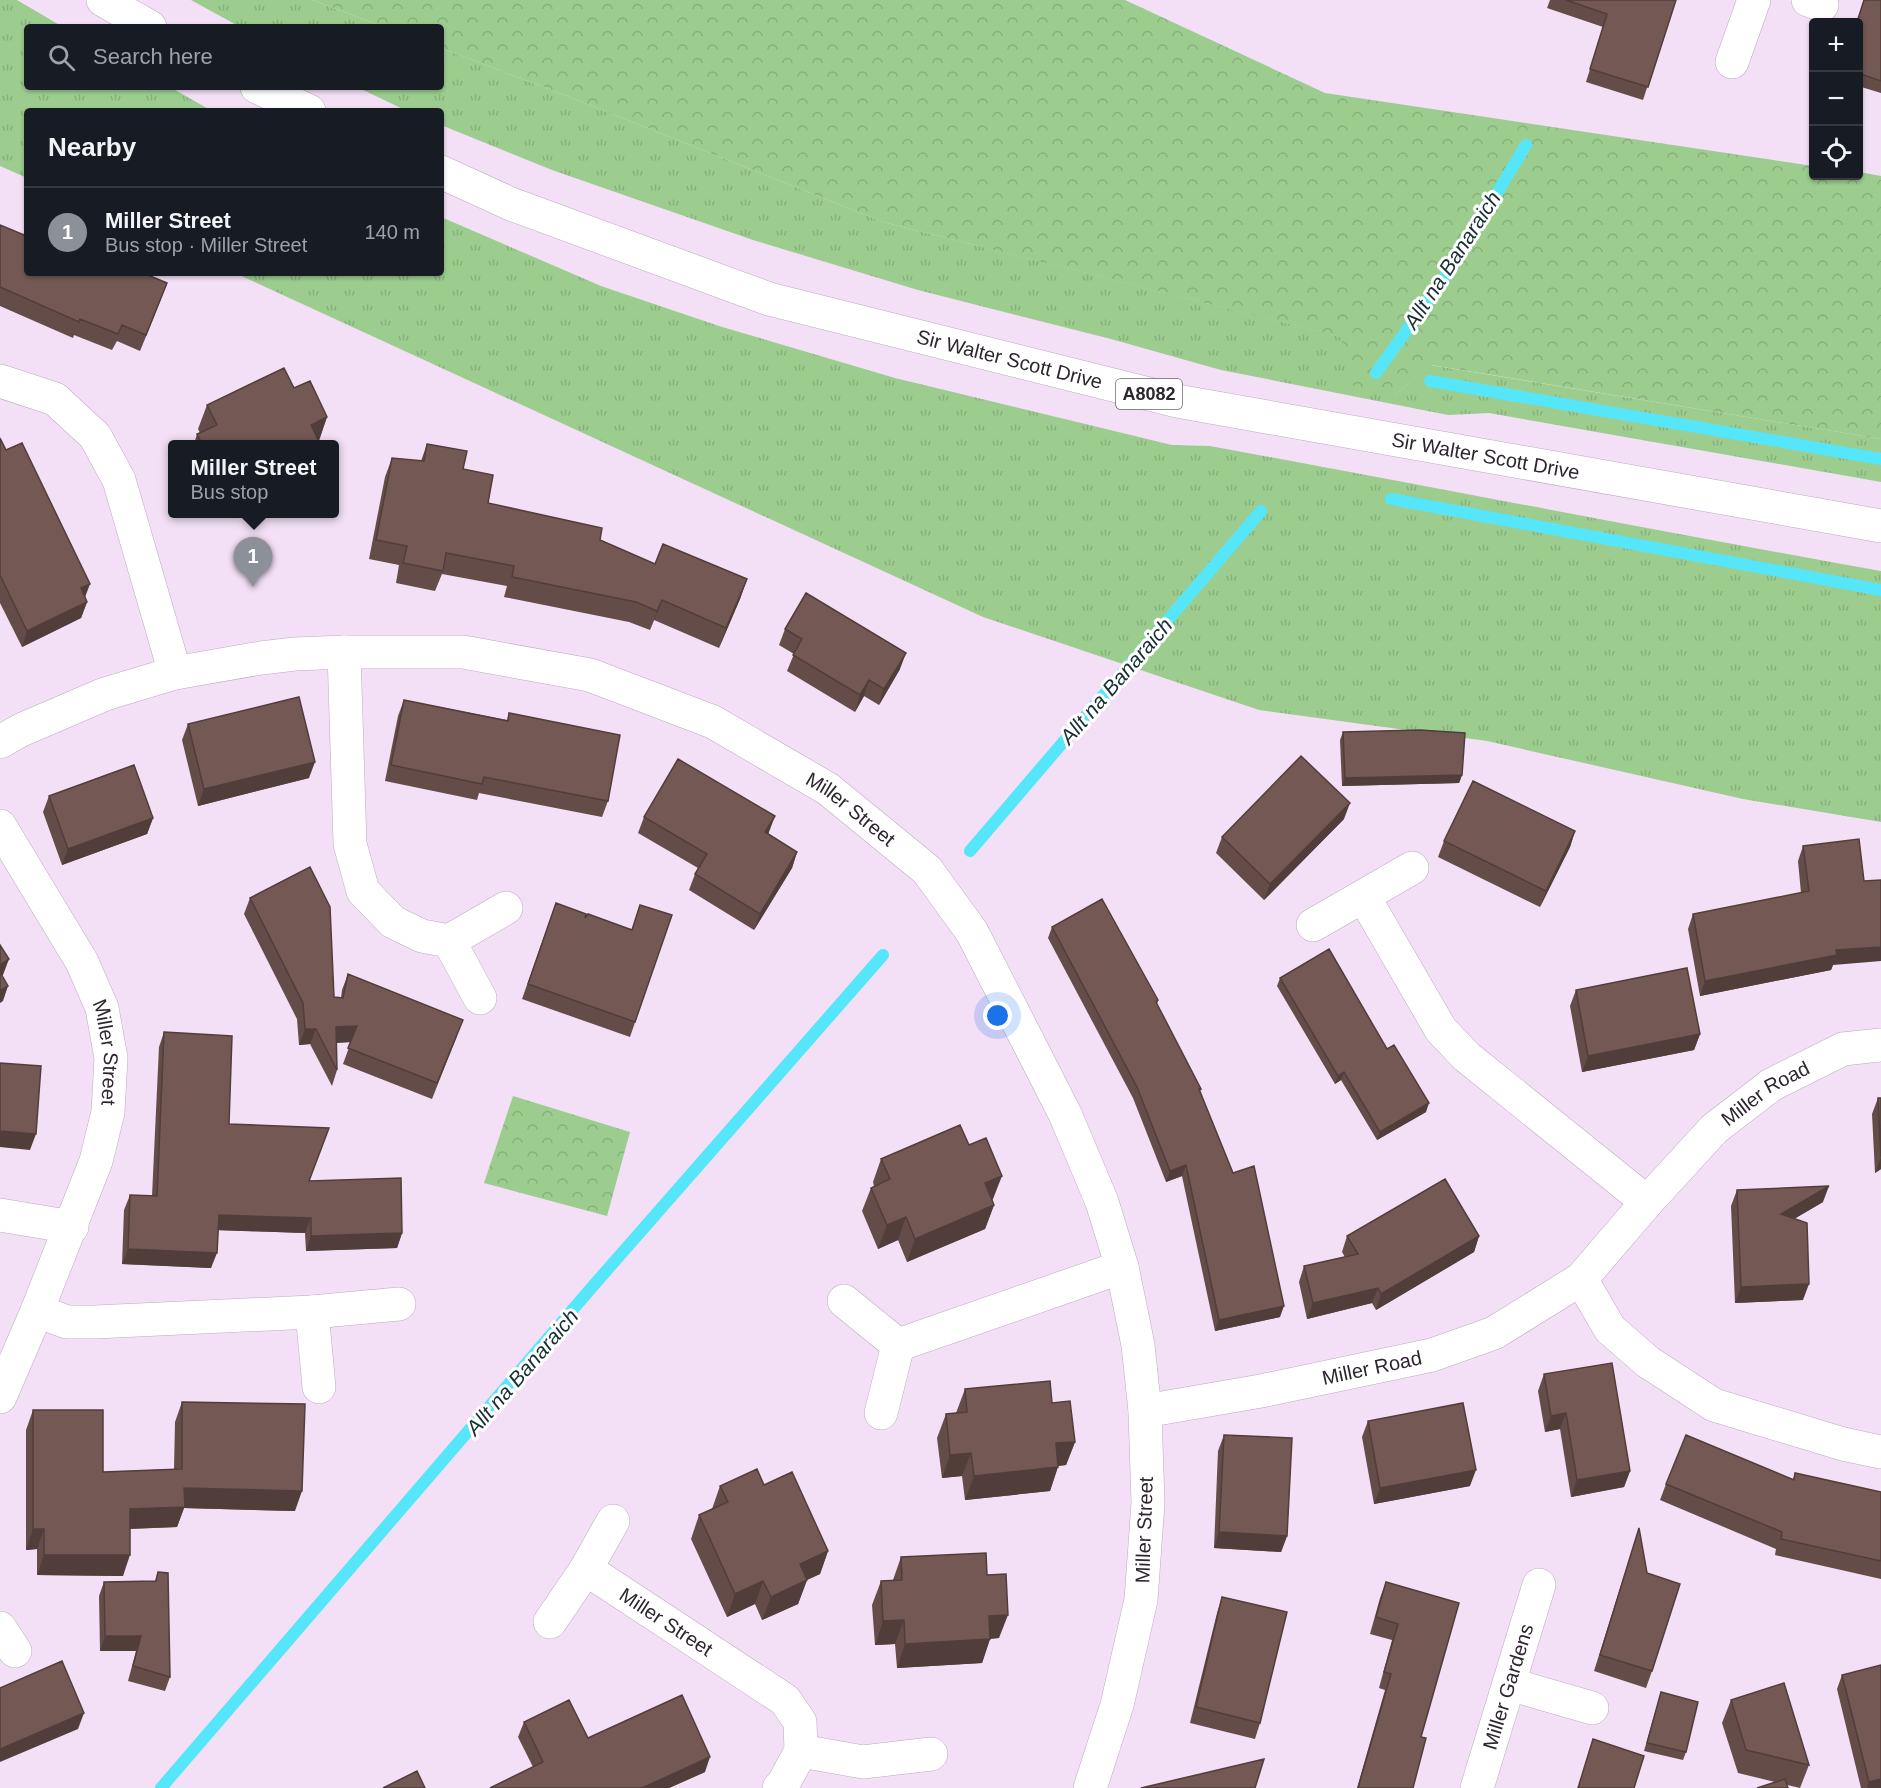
<!DOCTYPE html>
<html lang="en">
<head>
<meta charset="utf-8">
<style>
	:root { --surface:#171b24; --page:#20242c; --text:#f1f3f6; --muted:#9ea1a6; --line:#363941; --accent:#8c9099 }
	body { margin:0; font-family:Arial,sans-serif; background:var(--page); color:var(--text) }
	.controls { position:absolute; right:18px; top:18px; display:grid; overflow:hidden; border-radius:6px; box-shadow:0 2px 4px #0004 }
	.controls button { width:54px; height:54px; display:grid; place-items:center; padding:0; border:0; border-bottom:2px solid var(--line); background:var(--surface); color:var(--text); font:30px sans-serif }
	.you { position:absolute; left:998px; top:1016px; width:21px; height:21px; margin:-15px; border:4px solid #fff; border-radius:50%; background:#1a73e8; box-shadow:0 0 0 9px #1a73e833 }
	.badge { display:grid; place-items:center; width:39px; height:39px; border-radius:50%; background:var(--accent); color:#fff; font-size:20px; font-weight:700 }
	.pin { position:absolute; translate:-50% -50px; filter:drop-shadow(0 2px 3px #0008) }
	.pin::after { content:''; position:absolute; top:32px; width:21px; height:18px; background:inherit; clip-path:polygon(0 0,100% 0,50% 100%) }
	.popup { position:absolute; left:168px; top:440px; width:171px; height:78px; box-sizing:border-box; display:grid; place-content:center; border-radius:6px; background:var(--surface); filter:drop-shadow(0 2px 4px #0005); font-size:20px; white-space:nowrap; color:var(--muted) }
	.popup b { font-size:22px; color:var(--text) }
	.popup::after { content:''; position:absolute; left:50%; top:100%; margin-left:-12px; border:12px solid transparent; border-top-color:var(--surface) }
	.list { margin:0; padding:0; list-style:none }
	h2 { display:flex; justify-content:space-between; align-items:center; height:78px; margin:0; padding:0 24px; font-size:26px }
	h2 small { font-size:20px; font-weight:400; color:var(--muted) }
	.list li { display:grid; grid-template-columns:39px 1fr auto; gap:18px; align-items:center; box-sizing:border-box; height:90px; padding:0 24px; border-top:2px solid var(--line) }
	.list b { display:block; font-size:22px; white-space:nowrap }
	.list p { margin:0; font-size:20px; white-space:nowrap; color:var(--muted) }
	.list em { font-size:20px; font-style:normal; color:var(--muted) }
	.icon { flex:none; width:33px; height:33px; fill:none; stroke:currentColor; stroke-width:2; stroke-linecap:round; stroke-linejoin:round }
	.map { position:relative; flex:none; width:1881px; height:1788px; overflow:hidden }
	.search { position:absolute; background:var(--surface); box-shadow:0 2px 4px #0004; left:24px; top:24px; width:420px; height:66px; display:flex; align-items:center; gap:15px; box-sizing:border-box; padding:0 21px; border-radius:6px; color:var(--muted); font-size:22px }
	.panel { position:absolute; background:var(--surface); box-shadow:0 2px 4px #0004; left:24px; top:108px; width:420px; height:168px; border-radius:6px }
	.map>svg:first-child { display:block }
</style>
</head>
<body>
<div class="map">
<svg width="1881" height="1788" viewBox="0 0 1881 1788">
	<defs>
		<pattern id="grass-tufts" width="24" height="20" patternUnits="userSpaceOnUse" patternTransform="scale(1.5)"><rect width="24" height="20" fill="#9ccd8f"/><path d="M3 7l-1-3M5 7V3M7 7l1-3M15 17l-1-3M17 17v-4M19 17l1-3" fill="none" stroke="#87b07c"/></pattern>
		<pattern id="park-crowns" width="20" height="18" patternUnits="userSpaceOnUse" patternTransform="scale(1.5)"><rect width="20" height="18" fill="#9ccd8f"/><path d="M2 6a3 3 0 1 1 6 0M12 15a3 3 0 1 1 6 0" fill="none" stroke="#87b07c"/></pattern>
	</defs>
	<rect width="100%" height="100%" fill="#f3dff6"/>
	<path fill="url(#grass-tufts)" d="M0,0H17L63,27H27V87H170L212,111H27V178L0,166Z
		M191,0H312L384,27H240Z
		M441,48L567,96L883,222L1342,337L1396,394L1430,365L1881,439V482L1489,413L1448,415L1221,370L1111,339L918,290L753,240L552,170L441,125V111H407L357,87H441Z
		M441,217L601,286L719,326L895,378L1172,445L1210,446C1434,487 1657,531 1881,571V822L1743,799L1487,741L1259,710L983,617L235,273H441Z"/>
	<path fill="url(#park-crowns)" d="M312,0H1125L1325,93L1813,166L1814,176H1858L1859,172L1881,176V439L1431,365L1396,394L1351,385L1341,337L883,222L567,96L441,48V27H384Z
		M513,1096L630,1132L607,1216L484,1183Z"/>
	<g fill="none" stroke-linecap="round" stroke-linejoin="round">
		<path stroke="#56e6fa" stroke-width="12" d="M1376,373L1454,264L1526,145
			M1430,381L1881,459
			M1391,499L1881,590
			M970,851L1261,511
			M161,1788L593,1286L883,955"/>
		<g stroke="#bdaac0" stroke-width="34">
			<g id="minor">
				<path d="M1808,0L1822,5"/>
				<path d="M1732,62L1754,0"/>
				<path d="M0,381L55,399L95,436L119,480L175,673"/>
				<path d="M344,652L350,844L363,891L393,922L422,936L449,941"/>
				<path id="s1" d="M0,742L21,730L105,694L175,673L261,658L295,654L344,652H463L590,675L713,722L828,789L927,870L972,932L1065,1114L1102,1202L1122,1267L1138,1345L1145,1411L1148,1503L1141,1600L1117,1705L1090,1788"/>
				<path id="s2" d="M0,826L82,962L102,1008L111,1058L108,1112L96,1161L37,1311L0,1397"/>
				<path d="M1364,897L1441,1030L1467,1057L1647,1202"/>
				<path d="M1313,925L1412,868"/>
				<path d="M480,998L449,941L506,908"/>
				<path d="M0,1215L72,1227"/>
				<path d="M1581,1279L1610,1329L1648,1362L1714,1405L1843,1444L1881,1452"/>
				<path d="M844,1301L898,1345L881,1413"/>
				<path d="M37,1311L67,1322H95L312,1312L399,1304"/>
				<path d="M312,1312L319,1387"/>
				<path d="M898,1345L1122,1267"/>
				<path id="s3" d="M1145,1411L1261,1391L1432,1355L1494,1333L1581,1279L1647,1202L1714,1129L1771,1085L1843,1049L1881,1045"/>
				<path id="s4" d="M586,1569L785,1700L800,1722L801,1751L783,1784L779,1788"/>
				<path d="M550,1622L586,1569L613,1521"/>
				<path d="M0,1628L15,1651"/>
				<path d="M1509,1684L1592,1708"/>
				<path d="M801,1751L863,1762L931,1754"/>
				<path id="s5" d="M1477,1788L1539,1585"/>
			</g>
		</g>
		<g stroke="#bdaac0" stroke-width="34">
			<g id="major">
				<path d="M103,0L150,27"/>
				<path d="M257,87L309,111"/>
				<path id="s6" d="M441,172L511,204L769,299L1177,401L1881,526"/>
			</g>
		</g>
		<use href="#minor" stroke="#fff" stroke-width="33"/>
		<use href="#major" stroke="#fff" stroke-width="33"/>
	</g>
	<path fill="#644c48" d="M1550,0H1676L1643,100L1586,82L1603,27L1547,8Z
		M1864,0H1881V93L1858,86V22H1857Z
		M0,225L27,273L167,283L140,351L117,341L112,350L74,335L73,338L0,306Z
		M294,388L327,417L318,441L320,444H194L197,434L200,433L198,429L207,405Z
		M0,438L87,602L81,618L22,647L0,603Z
		M427,444L463,469L488,503L600,540L655,564L747,579L740,599L719,648L654,620L650,630L629,622L504,597L507,586L442,574L435,591L396,583L399,565L369,559L385,477L392,458L421,461Z
		M785,629L900,669L879,705L864,696L855,712L787,671L794,654L779,645Z
		M404,700L507,720L509,713L608,801L602,817L479,793L477,800L385,781L398,716Z
		M188,724L309,778L198,806L182,740Z
		M1343,732L1462,775L1459,783L1342,786L1340,740Z
		M49,796L153,818L147,834L62,865L43,812Z
		M644,817L769,832L768,834L797,852L792,868L754,930L689,890L695,874L698,868L638,833Z
		M1344,819L1264,900L1216,853L1222,837Z
		M1575,831L1570,847L1540,907L1438,857L1444,841Z
		M1803,846L1864,881L1831,970L1700,996L1688,929L1693,914L1801,893L1798,861Z
		M250,898L334,997L341,998L342,990L348,974L457,1036L432,1099L343,1064L351,1042L336,1043L337,1070L332,1086L310,1044L299,1045L297,1019L244,914Z
		M556,903L585,918L631,929L672,915L630,1037L522,999Z
		M1052,927L1158,1000L1157,1004L1201,1089L1200,1092L1280,1317L1215,1331L1182,1176L1166,1182L1133,1098L1048,938Z
		M1280,978L1387,1049L1426,1112L1377,1140L1341,1080L1335,1084L1277,986Z
		M1576,990L1700,1034L1694,1050L1582,1072L1570,1006Z
		M164,1032L229,1124L310,1181L402,1233L397,1248L306,1251L305,1233L218,1230L211,1268L122,1264L124,1210L130,1195L152,1196L159,1047Z
		M1878,1098H1881V1169L1875,1173L1872,1114Z
		M969,1145L993,1199L992,1200L994,1205L985,1229L907,1262L898,1240L878,1249L862,1211L871,1188L874,1186L873,1182L881,1159Z
		M1737,1190L1823,1202L1794,1219L1803,1300L1735,1303L1731,1206Z
		M1347,1236H1479L1474,1252L1376,1310L1372,1303L1307,1319L1299,1282L1304,1266L1345,1257L1342,1252Z
		M1544,1374L1630,1471L1624,1487L1571,1497L1560,1429L1545,1432L1538,1391Z
		M965,1389L1052,1403L1075,1442L1066,1465L1058,1466L1050,1491L965,1500L962,1476L942,1478L937,1438L946,1414L956,1413Z
		M182,1402L295,1511L184,1508L177,1527L130,1529L123,1576L37,1575V1549L26,1550V1430L33,1410L103,1472L174,1469L175,1422Z
		M1368,1421L1470,1486L1374,1504L1362,1437Z
		M1224,1435L1287,1536L1281,1552L1214,1548L1218,1451Z
		M1795,1473L1881,1492V1579L1775,1555L1776,1549L1660,1500L1666,1484L1793,1479Z
		M764,1485L828,1551L820,1574L807,1580L798,1604L762,1620L755,1604L727,1617L691,1539L699,1515L712,1509L720,1486Z
		M1639,1528L1652,1671L1646,1688L1594,1671Z
		M901,1557L987,1575L999,1638L990,1639L982,1663L897,1668L895,1644L875,1645L872,1605L881,1581L893,1580Z
		M158,1572L170,1677L165,1691L128,1681L136,1651H100L99,1596L104,1582L155,1581Z
		M1386,1582L1459,1603L1421,1737L1413,1788H1357L1385,1690L1379,1688L1392,1640L1370,1634L1380,1598Z
		M1222,1597L1260,1723L1255,1739L1190,1723L1217,1613Z
		M1842,1675L1881,1788H1861L1837,1689Z
		M1661,1692L1686,1752L1683,1760L1644,1751Z
		M1731,1700L1809,1765L1800,1788L1738,1773L1722,1723Z
		M524,1722L588,1738L705,1772L669,1788H490L533,1767L518,1737Z"/>
	<path fill="#513e3b" d="M167,283L161,299L140,351L146,335Z
		M327,417L319,441L311,444V425Z
		M747,579L740,599L719,648L726,628Z
		M90,584L84,600L81,588Z
		M662,600L650,630L657,611Z
		M87,602L81,618L22,647L27,631Z
		M906,653L900,669L879,705L884,689Z
		M869,680L864,696L855,712L860,695Z
		M315,762L309,778L198,806L204,789Z
		M1462,775L1459,783L1342,786L1345,778Z
		M1350,803L1344,819L1264,900L1270,884Z
		M775,816L769,832L759,848L765,832Z
		M153,818L147,834L62,865L68,849Z
		M1575,831L1570,847L1540,907L1546,891Z
		M797,852L792,868L754,930L760,914Z
		M1881,947V961L1833,965L1831,970L1700,996L1705,981L1836,950Z
		M9,959L3,975L0,977V965Z
		M8,986L3,1001L0,1003V991Z
		M357,1026L351,1042L330,1043L336,1027Z
		M305,1029H316L310,1044L299,1045Z
		M1700,1034L1694,1050L1582,1072L1588,1056Z
		M1344,1072L1341,1080L1335,1084L1338,1076Z
		M1429,1103L1426,1112L1377,1140L1380,1132Z
		M0,1131L36,1134L30,1150L0,1147Z
		M1881,1157V1169L1875,1173Z
		M1186,1165L1182,1176L1166,1182L1170,1171Z
		M1002,1176L993,1199L976,1207L985,1183Z
		M1829,1186L1823,1202L1775,1230L1781,1214Z
		M994,1205L985,1229L907,1262L915,1239Z
		M219,1215L311,1218L305,1233L213,1230Z
		M906,1217L898,1240L878,1249L887,1225Z
		M402,1233L397,1248L306,1251L311,1236Z
		M1479,1236L1474,1252L1376,1310L1381,1294Z
		M128,1249L217,1253L211,1268L122,1264Z
		M1809,1284L1803,1300L1735,1303L1741,1287Z
		M1378,1288L1372,1303L1307,1319L1313,1303Z
		M1284,1306L1280,1317L1215,1331L1219,1320Z
		M1566,1413L1560,1429L1545,1432L1551,1416Z
		M1075,1442L1066,1465L1047,1467L1056,1443Z
		M971,1453L962,1476L942,1478L950,1455Z
		M1058,1467L1050,1491L965,1500L974,1476Z
		M1476,1470L1470,1486L1374,1504L1380,1488Z
		M1630,1471L1624,1487L1571,1497L1577,1480Z
		M184,1488L302,1491L295,1511L184,1508L177,1527L123,1529L130,1509Z
		M33,1529H44L37,1549L26,1550Z
		M1219,1532L1287,1536L1281,1552L1214,1548Z
		M828,1551L820,1574L791,1587L800,1564Z
		M44,1555H130L123,1576L37,1575Z
		M807,1580L798,1604L762,1620L771,1597Z
		M763,1581L755,1604L727,1617L735,1594Z
		M1008,1615L999,1638L981,1639L989,1616Z
		M904,1620L895,1644L875,1645L883,1621Z
		M105,1636H141L136,1651H100Z
		M990,1639L982,1663L897,1668L905,1644Z
		M84,1713L78,1729L0,1762V1749Z
		M710,1757L705,1772L669,1788H642Z
		M1881,1779V1788H1867L1869,1782Z"/>
	<path fill="#745854" stroke="#513e3b" stroke-width="1.5" d="M1566,0H1676L1648,87L1590,69L1607,14Z
		M1864,0H1881V81L1858,73V22H1857Z
		M0,225L24,235L27,228V273H132L135,274L136,273H143L167,283L146,335L122,325L118,334L80,319L79,322L0,287Z
		M284,368L294,388L310,381L327,417L311,425L320,444H202L197,434L217,425L207,405Z
		M0,438L6,450L22,443L90,584L81,588L87,602L27,631L0,575Z
		M427,444L467,451L463,469L493,475L488,503L602,528L600,540L655,564L663,544L747,579L726,628L662,600L657,611L636,602L512,577L514,566L446,553L443,571L403,563L407,546L376,540L392,458L424,461Z
		M806,593L906,653L884,689L869,680L860,695L793,655L802,639L785,629Z
		M299,697L315,762L204,789L188,724Z
		M404,700L508,721L509,713L620,735L608,801L484,777L482,784L391,765Z
		M1420,730L1465,733L1462,775L1345,778L1343,732Z
		M1301,756L1350,803L1270,884L1222,837Z
		M678,759L775,816L765,832L797,852L760,914L695,874L707,854L644,817Z
		M134,765L153,818L68,849L49,796Z
		M1473,781L1575,831L1546,891L1444,841Z
		M1859,839L1864,881L1881,880V947L1836,950L1837,955L1705,981L1693,914L1809,891L1803,846Z
		M310,867L330,907L334,997L343,998L348,974L463,1020L437,1083L348,1048L357,1026L336,1027L337,1070L316,1029H305L303,1003L250,898Z
		M1102,899L1158,1000L1156,1002L1201,1089H1199L1233,1173L1254,1166L1284,1306L1219,1320L1186,1165L1170,1171L1137,1087L1052,927Z
		M556,903L586,914L585,918L588,914L632,930L640,905L672,915L635,1022L528,984Z
		M0,945L9,959L0,965Z
		M1329,949L1387,1049L1394,1045L1429,1103L1380,1132L1344,1072L1338,1076L1280,978Z
		M1687,968L1700,1034L1588,1056L1576,990Z
		M0,972L8,986L0,991Z
		M164,1032L232,1036L229,1124L329,1128L309,1181L401,1178L402,1233L311,1236V1218L219,1215L217,1253L128,1249L130,1195L157,1196Z
		M0,1063L41,1066L36,1134L0,1131Z
		M1878,1098H1881V1157Z
		M960,1125L969,1145L986,1138L1002,1176L985,1183L994,1205L915,1239L906,1217L887,1225L871,1188L890,1179L881,1159Z
		M1445,1179L1479,1236L1381,1294L1378,1288L1313,1303L1304,1266L1358,1254L1347,1236Z
		M1829,1186L1781,1214L1807,1223L1809,1284L1741,1287L1737,1190Z
		M1612,1363L1630,1471L1577,1480L1566,1413L1551,1416L1544,1374Z
		M1050,1381L1052,1403L1070,1401L1075,1442L1056,1443L1058,1467L974,1476L971,1453L950,1455L946,1414L967,1412L965,1389Z
		M182,1402L305,1404L302,1491L184,1488L185,1507L130,1509V1555H44V1529H33V1410H103V1472L182,1469Z
		M1463,1403L1476,1470L1380,1488L1368,1421Z
		M1224,1435L1292,1438L1287,1536L1219,1532Z
		M1686,1435L1794,1480L1795,1473L1881,1492V1561L1781,1539L1782,1532L1666,1484Z
		M757,1469L764,1485L792,1472L828,1551L800,1564L807,1580L771,1597L763,1581L735,1594L699,1515L728,1502L720,1486Z
		M1639,1528L1647,1573L1680,1584L1652,1671L1600,1655Z
		M986,1553L987,1575L1006,1574L1008,1615L989,1616L990,1639L905,1644L904,1620L883,1621L881,1581L902,1580L901,1557Z
		M158,1572L168,1573L170,1677L133,1666L141,1636H105L104,1582L156,1581Z
		M1386,1582L1459,1603L1421,1737L1426,1738L1413,1788H1358L1391,1674L1384,1672L1398,1624L1376,1617Z
		M1222,1597L1287,1612L1260,1723L1196,1707Z
		M62,1661L84,1713L0,1749V1688Z
		M1881,1665V1779L1869,1782L1842,1675Z
		M1784,1683L1809,1765L1746,1750L1731,1700Z
		M1661,1692L1698,1702L1686,1752L1647,1743Z
		M682,1695L710,1757L642,1788H490L543,1762L524,1722L569,1700L588,1738Z
		M1593,1739L1644,1756L1634,1788H1578Z
		M1264,1759L1255,1788H1141Z
		M417,1771L425,1788H383Z
		M1785,1779L1788,1788H1757Z"/>
	<g text-anchor="middle" dominant-baseline="central" stroke-width="6" stroke-linejoin="round" paint-order="stroke">
		<rect fill="#fff" stroke="#6d676d" stroke-width="1.5" x="1116" y="379" width="66" height="30" rx="4.5"/>
		<g font-size="18" font-weight="bold" fill="#2e262f">
			<text x="1149" y="394">A8082</text>
		</g>
		<g font-size="20" fill="#2e262f" stroke="#fff">
			<text stroke="none"><textPath href="#s6" startOffset="600">Sir Walter Scott Drive</textPath></text>
			<text stroke="none"><textPath href="#s6" startOffset="1086">Sir Walter Scott Drive</textPath></text>
			<text stroke="none"><textPath href="#s1" startOffset="902">Miller Street</textPath></text>
			<text stroke="none"><textPath href="#s2" startOffset="254">Miller Street</textPath></text>
			<text stroke="none"><textPath href="#s3" startOffset="724">Miller Road</textPath></text>
			<text stroke="none"><textPath href="#s3" startOffset="231">Miller Road</textPath></text>
			<text transform="translate(1144 1530) rotate(-88)">Miller Street</text>
			<text stroke="none"><textPath href="#s4" startOffset="96">Miller Street</textPath></text>
			<text stroke="none"><textPath href="#s5" startOffset="106">Miller Gardens</textPath></text>
		</g>
		<g font-size="21" font-style="italic" fill="#162e32" stroke="#fff">
			<text transform="translate(1452 260) rotate(-57)">Allt na Banaraich</text>
			<text transform="translate(1116 681) rotate(-49)">Allt na Banaraich</text>
			<text transform="translate(522 1372) rotate(-49)">Allt na Banaraich</text>
		</g>
	</g>
</svg>
<div class="controls">
<button>+</button>
<button>−</button>
<button><svg class="icon" aria-label="locate" viewBox="0 0 24 24"><circle cx="12" cy="12" r="6"/><path d="M12 2v4M12 18v4M2 12h4M18 12h4"/></svg></button>
</div>
<div class="you"></div>
<div class="pin badge" style="left:253px;top:587px">1</div>
<div class="popup"><b>Miller Street</b>Bus stop</div>
<div class="search"><svg class="icon" aria-label="search" viewBox="0 0 24 24"><circle cx="10" cy="10" r="6"/><path d="M15 15l6 6"/></svg>Search here</div>
<section class="panel">
<h2>Nearby<small></small></h2>
<ul class="list">
<li><span class="badge">1</span><div><b>Miller Street</b><p>Bus stop · Miller Street</p></div><em>140 m</em></li>
</ul>
</section>
</div>
</body>
</html>
